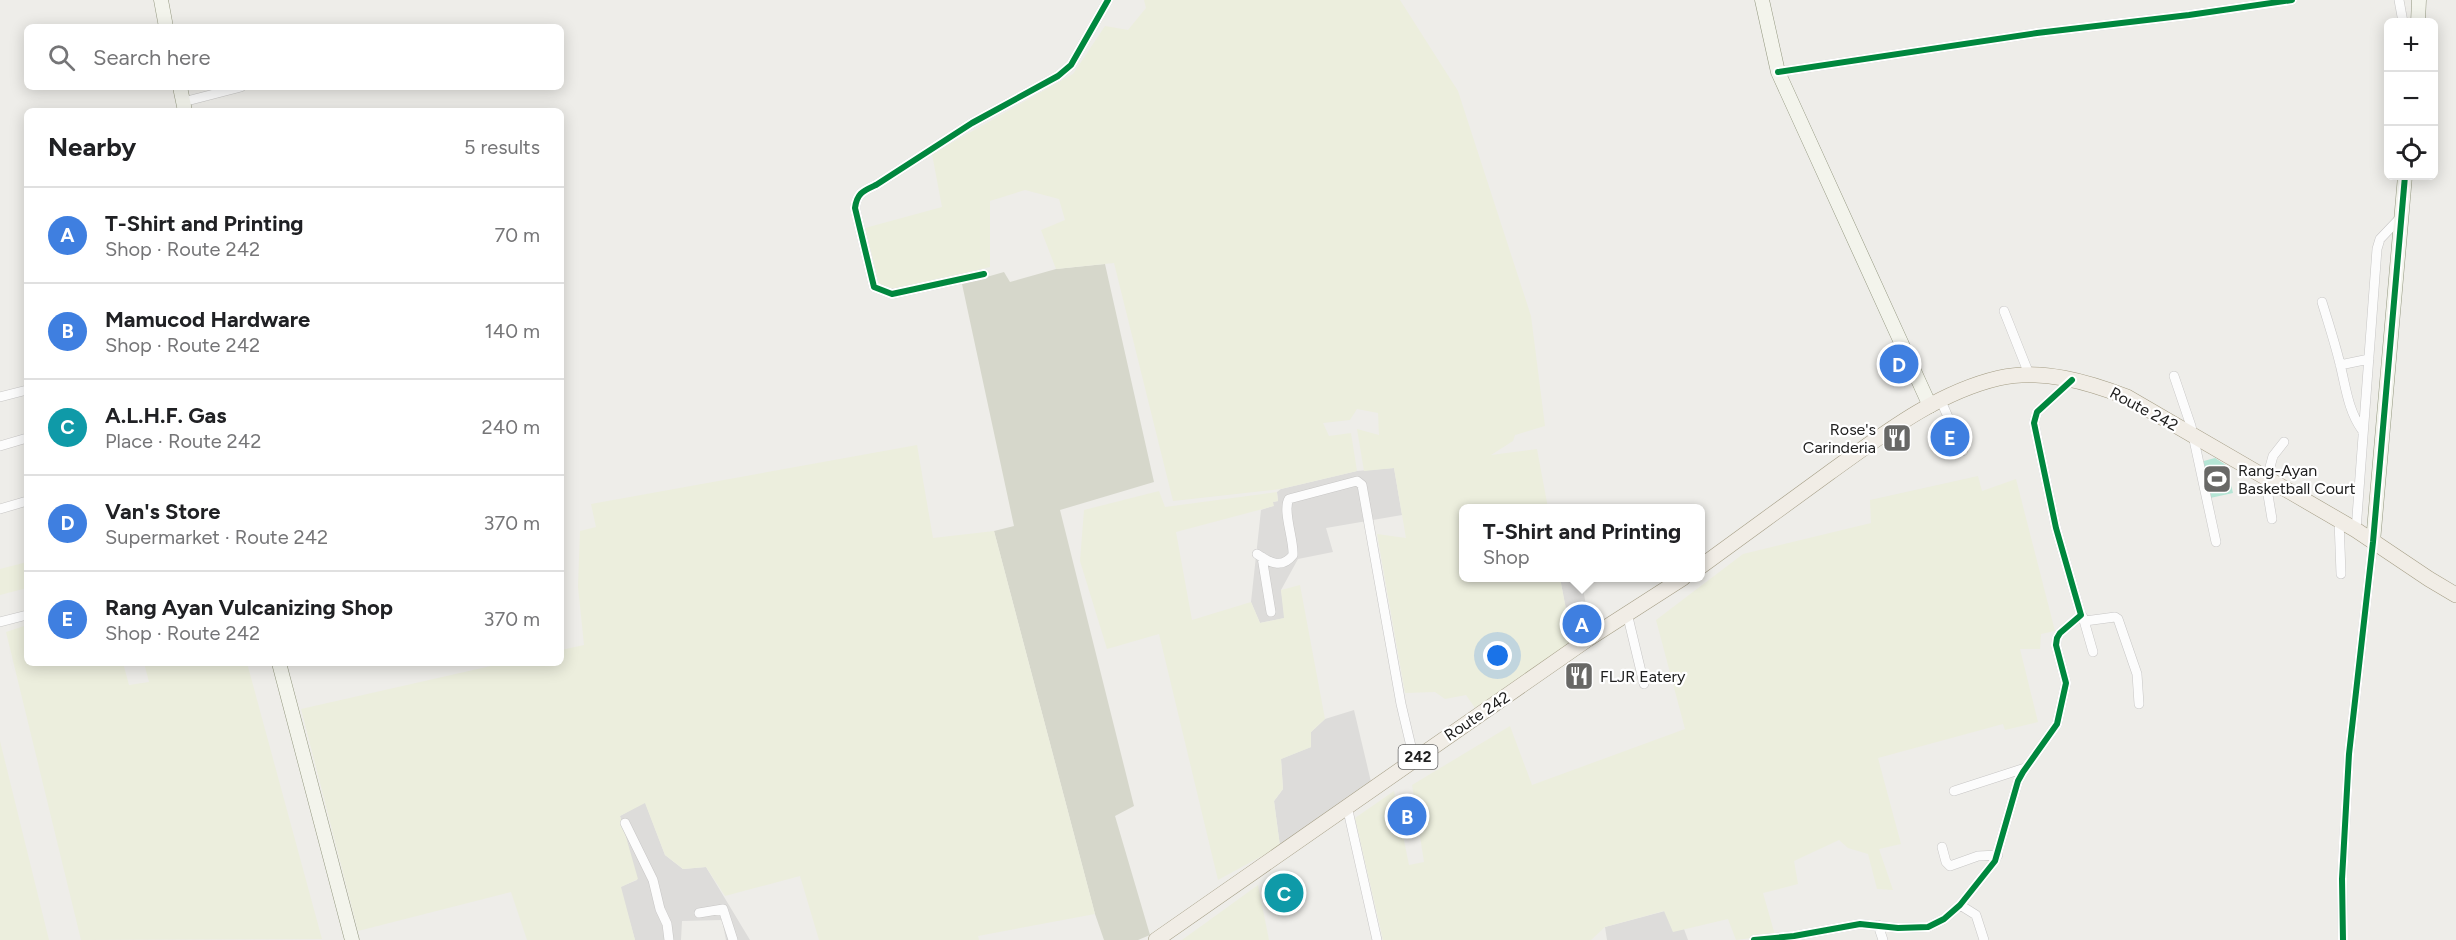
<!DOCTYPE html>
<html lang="en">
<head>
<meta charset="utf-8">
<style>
	:root { --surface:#fff; --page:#f2f2f2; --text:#202124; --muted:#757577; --line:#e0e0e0; --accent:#686866 }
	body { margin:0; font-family:Figtree,sans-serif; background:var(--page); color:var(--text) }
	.controls { position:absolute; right:18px; top:18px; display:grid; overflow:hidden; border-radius:9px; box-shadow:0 3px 15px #0003 }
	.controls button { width:54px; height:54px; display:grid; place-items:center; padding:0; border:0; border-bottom:2px solid var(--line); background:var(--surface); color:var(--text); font:30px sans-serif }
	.you { position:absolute; left:1498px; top:656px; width:21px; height:21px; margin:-15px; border:4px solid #fff; border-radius:50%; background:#1a73e8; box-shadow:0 0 0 9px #1a73e833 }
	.badge { display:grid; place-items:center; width:39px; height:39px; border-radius:50%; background:var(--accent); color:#fff; font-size:20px; font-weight:700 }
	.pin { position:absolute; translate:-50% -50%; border:3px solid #fff; box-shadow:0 2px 6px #0006 }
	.popup { position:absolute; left:1459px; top:504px; width:246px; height:78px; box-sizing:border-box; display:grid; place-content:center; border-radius:9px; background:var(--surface); filter:drop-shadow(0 2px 4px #0005); font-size:20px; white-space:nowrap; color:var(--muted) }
	.popup b { font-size:22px; color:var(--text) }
	.popup::after { content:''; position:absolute; left:50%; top:100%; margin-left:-12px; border:12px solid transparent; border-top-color:var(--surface) }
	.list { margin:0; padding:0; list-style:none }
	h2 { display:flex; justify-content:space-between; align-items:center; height:78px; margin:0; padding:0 24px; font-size:26px }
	h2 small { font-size:20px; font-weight:400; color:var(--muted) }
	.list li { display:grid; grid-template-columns:39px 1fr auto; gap:18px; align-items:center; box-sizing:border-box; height:96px; padding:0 24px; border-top:2px solid var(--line) }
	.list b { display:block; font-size:22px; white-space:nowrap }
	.list p { margin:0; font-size:20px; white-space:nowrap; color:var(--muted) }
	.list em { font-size:20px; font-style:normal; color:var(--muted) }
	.icon { flex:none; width:33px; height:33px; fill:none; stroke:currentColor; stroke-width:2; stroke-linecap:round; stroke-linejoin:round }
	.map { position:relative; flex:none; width:2456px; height:940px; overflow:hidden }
	.search { position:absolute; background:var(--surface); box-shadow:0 3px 15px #0003; left:24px; top:24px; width:540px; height:66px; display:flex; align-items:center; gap:15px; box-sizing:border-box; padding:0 21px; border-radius:9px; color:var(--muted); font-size:22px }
	.panel { position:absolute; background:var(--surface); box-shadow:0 3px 15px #0003; left:24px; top:108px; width:540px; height:558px; border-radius:9px }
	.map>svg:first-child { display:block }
</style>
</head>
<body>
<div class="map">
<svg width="2456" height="940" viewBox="0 0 2456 940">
	<rect width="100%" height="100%" fill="#eeede9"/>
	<path fill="#dddcda" d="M1394,468L1402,515L1326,528L1333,552L1298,559L1281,590L1285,618L1260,623L1251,602L1261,510L1273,506V502L1278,501L1277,492L1281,489L1357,471Z
		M1560,578H1581L1590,627L1572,641Z
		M1354,710L1372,786L1280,846L1274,801L1283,789L1281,759L1311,747V732L1325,719Z
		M645,802L665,855L683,869L706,867L750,940H726L722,920L682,921L681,940H635L620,887L637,880L620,816Z
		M1665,911L1673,931L1684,929L1688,940H1607L1605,927Z"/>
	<path fill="#d6d7cb" d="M1105,264L1154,482L1060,510L1134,806L1115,816L1150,935L1138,940H1104L1095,914L994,531L1014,526L962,284L1004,272L1010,282L1056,269Z"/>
	<path fill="#eceedd" d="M1144,0H1400L1458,91L1531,316L1545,426L1515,435L1513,441L1491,455L1537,449L1548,508H1464V578H1560L1572,641L1475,708L1466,695L1445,699L1435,692L1405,693L1377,534L1406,538L1394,468L1364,471L1357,429L1379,435L1378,413L1357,409L1350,420L1323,423L1329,436L1351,433L1357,471L1281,489L1173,501L1114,263L1056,269L1041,230L1065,220L1059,199L1025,190L990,201V267L882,294L865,228L942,207L932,154L1073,74L1105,26L1128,30L1146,8Z
		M917,445L933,538L994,531L1095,914L978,936L979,940H819L800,876L725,896L706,867L683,869L665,855L645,803L620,816L638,879L621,887L635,940H527L511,892L358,931L301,709L504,663H561V650L584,645L578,587L580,531L596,527L591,504Z
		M1978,476L1982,491L2016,479L2055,631L2041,634L2040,649H2020L2038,722L2005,730L2003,724L1878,758L1901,844L1879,849L1893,890L1877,889L1868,854L1848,848L1839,840L1794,861L1798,884L1763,893L1775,935L1736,940L1728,919L1673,932L1664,911L1605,927L1591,940H1383L1355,818L1394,791L1409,865L1424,862L1412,785L1510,726L1532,785L1685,729L1656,620L1743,554L1871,523L1870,500Z
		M1159,491L1165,507L1277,492L1278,501L1273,502L1274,506L1176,532L1192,620L1251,602L1260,623L1284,618L1281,590L1300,585L1325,719L1311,732V747L1281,759L1283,789L1274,801L1280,846L1218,880L1159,634L1107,649L1080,561L1084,510Z
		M27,562V588L0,595V569Z
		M27,625V663H123L129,685L149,682L144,663H247L322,939L81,940L6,632Z
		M0,741L49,940H0Z
		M1258,885L1269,940H1182Z"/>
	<path fill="#b5e5d5" d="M2215,458L2226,465L2233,493L2210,498L2200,462Z"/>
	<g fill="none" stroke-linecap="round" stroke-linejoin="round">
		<g stroke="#c7c6c5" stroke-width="10">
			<path id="street" d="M2399,0L2403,22
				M1778,72L2037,33L2189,15L2292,0
				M183,102L241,87
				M984,274L892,294L874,287L855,208C857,193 863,191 876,185L972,123L1058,76L1071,65L1108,0
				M2322,302C2328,322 2335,343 2340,364C2346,388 2348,410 2362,430
				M2004,311L2029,374
				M2340,365L2369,359
				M2174,376L2191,426L2216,542
				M0,397L27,390
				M1941,401L1963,451
				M0,446L27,438
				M2265,477L2272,519
				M2267,478L2273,456L2284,442
				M0,509L27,501
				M2339,520L2341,574
				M2356,530L2377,249L2380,239L2401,217
				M1257,554C1270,563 1282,569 1293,555C1294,539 1282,510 1289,499L1357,481L1362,485L1401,704L1414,759
				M1262,557L1271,612
				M1627,613L1644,684
				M2083,617L2093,652
				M2085,621L2115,617L2118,619L2137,674L2139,704
				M0,622L27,615
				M1954,791L2025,768
				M1347,806L1377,940
				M625,823L653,880L660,909L667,924L669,940
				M1942,847L1946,862L1950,866L1978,856L1998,855
				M1960,905L1976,915L1984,940
				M699,913L723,909L733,940
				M1878,925L1883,940
				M1754,940L1794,936L1860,924L1898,928L1928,927L1944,919L1960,905L1995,861L2018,781L2023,772L2057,724L2066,683L2056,645L2057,638L2060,633L2081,615L2056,528L2034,423L2037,412L2072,380
				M2343,940L2342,879L2349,754L2373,542"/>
		</g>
		<g stroke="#949880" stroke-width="15">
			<path id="secondary" d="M161,0L166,27
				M1762,0L1778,72L1930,406
				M2418,22L2419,0
				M180,87L185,111
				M2373,542L2405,176
				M279,663L352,940"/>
		</g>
		<g stroke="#a49d85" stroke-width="16">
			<path id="primary" d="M1700,567C1743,536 1786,504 1829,473C1881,436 1935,393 1999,378C2041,368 2088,382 2127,397L2356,530L2429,579L2456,595
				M1156,940L1588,639L1683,578"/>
		</g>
		<use href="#street" stroke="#fcfcfc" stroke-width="9"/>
		<use href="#secondary" stroke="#f3f4ec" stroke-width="14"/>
		<use href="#primary" stroke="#f1ede6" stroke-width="15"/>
		<g stroke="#fff" stroke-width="10">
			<path id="cycleway" d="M1778,72L2037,33L2189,15L2292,0
				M984,274L892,294L874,287L855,208C857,193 863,191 876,185L972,123L1058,76L1071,65L1108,0
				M1754,940L1794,936L1860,924L1898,928L1928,927L1944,919L1960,905L1995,861L2018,781L2023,772L2057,724L2066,683L2056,645L2057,638L2060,633L2081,615L2056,528L2034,423L2037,412L2072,380
				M2343,940L2342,879L2349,754L2373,542L2405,176"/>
		</g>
		<use href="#cycleway" stroke="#00873e" stroke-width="6"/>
	</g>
	<defs>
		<g id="restaurant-square" transform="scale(1.5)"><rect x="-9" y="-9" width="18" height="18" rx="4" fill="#686866" stroke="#fff"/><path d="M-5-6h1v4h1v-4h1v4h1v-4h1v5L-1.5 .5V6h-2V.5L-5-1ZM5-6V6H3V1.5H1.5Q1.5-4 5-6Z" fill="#fff"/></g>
		<g id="stadium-square" transform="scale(1.5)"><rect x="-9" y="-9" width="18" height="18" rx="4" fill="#686866" stroke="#fff"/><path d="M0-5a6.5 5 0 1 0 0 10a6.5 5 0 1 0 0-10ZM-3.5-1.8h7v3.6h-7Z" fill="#fff"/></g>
	</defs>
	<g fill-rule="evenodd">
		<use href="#restaurant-square" x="1897" y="438"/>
		<use href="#stadium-square" x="2217" y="479"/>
		<use href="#restaurant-square" x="1579" y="676"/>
	</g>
	<g text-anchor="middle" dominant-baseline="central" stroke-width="4.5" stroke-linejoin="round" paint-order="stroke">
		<rect fill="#fff" stroke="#636363" stroke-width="1.5" x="1398.5" y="745" width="39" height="24" rx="4.5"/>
		<g font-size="15" font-weight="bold" fill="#202020">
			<text x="1418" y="757">242</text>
		</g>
		<g font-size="16" fill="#202020" stroke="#fff">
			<text transform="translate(2144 409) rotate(28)">Route 242</text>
			<text transform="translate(1477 716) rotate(-34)">Route 242</text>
		</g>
		<g font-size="16" fill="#202020" stroke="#fff" text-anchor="start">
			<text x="1876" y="429" text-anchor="end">Rose's<tspan x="1876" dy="18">Carinderia</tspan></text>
			<text x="2238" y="470">Rang-Ayan<tspan x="2238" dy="18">Basketball Court</tspan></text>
			<text x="1600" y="676">FLJR Eatery</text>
		</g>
	</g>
</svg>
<div class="controls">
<button>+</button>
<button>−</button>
<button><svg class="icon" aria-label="locate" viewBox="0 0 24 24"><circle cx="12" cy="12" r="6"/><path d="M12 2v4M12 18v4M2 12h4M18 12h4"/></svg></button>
</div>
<div class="you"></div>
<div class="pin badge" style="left:1582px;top:624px;background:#3f7fe0">A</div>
<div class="popup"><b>T-Shirt and Printing</b>Shop</div>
<div class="pin badge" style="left:1407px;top:816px;background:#3f7fe0">B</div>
<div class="pin badge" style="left:1284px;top:893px;background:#0f9aa8">C</div>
<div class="pin badge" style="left:1899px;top:364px;background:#3f7fe0">D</div>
<div class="pin badge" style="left:1950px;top:437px;background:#3f7fe0">E</div>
<div class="search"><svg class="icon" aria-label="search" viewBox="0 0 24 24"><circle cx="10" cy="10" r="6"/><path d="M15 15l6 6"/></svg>Search here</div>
<section class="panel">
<h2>Nearby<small>5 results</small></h2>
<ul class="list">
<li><span class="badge" style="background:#3f7fe0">A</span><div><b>T-Shirt and Printing</b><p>Shop · Route 242</p></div><em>70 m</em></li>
<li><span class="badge" style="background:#3f7fe0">B</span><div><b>Mamucod Hardware</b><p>Shop · Route 242</p></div><em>140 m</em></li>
<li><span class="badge" style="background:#0f9aa8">C</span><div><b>A.L.H.F. Gas</b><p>Place · Route 242</p></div><em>240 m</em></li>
<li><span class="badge" style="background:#3f7fe0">D</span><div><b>Van's Store</b><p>Supermarket · Route 242</p></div><em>370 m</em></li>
<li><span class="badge" style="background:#3f7fe0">E</span><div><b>Rang Ayan Vulcanizing Shop</b><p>Shop · Route 242</p></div><em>370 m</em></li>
</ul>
</section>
</div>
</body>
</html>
